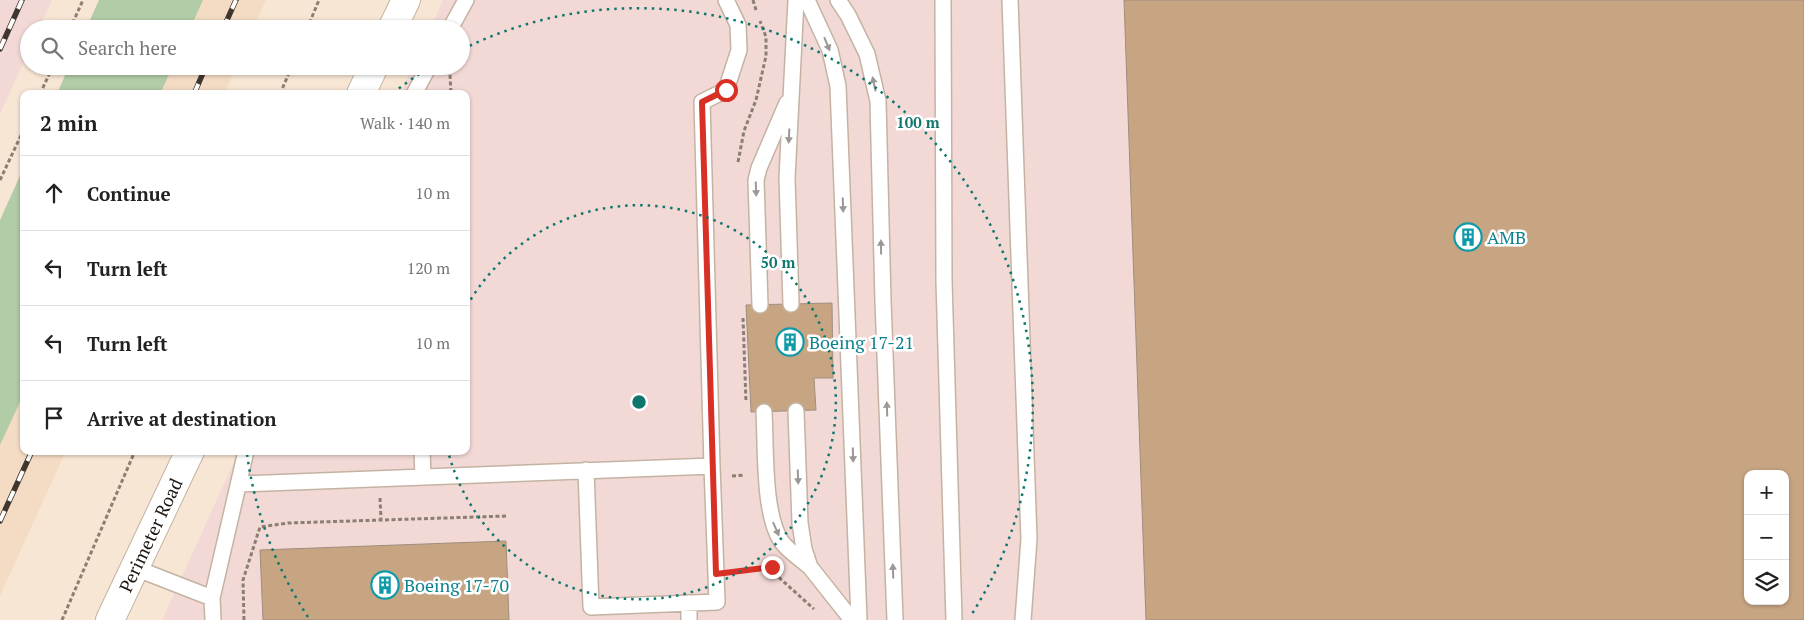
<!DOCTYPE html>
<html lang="en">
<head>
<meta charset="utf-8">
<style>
	:root { --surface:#fff; --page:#f6f6f6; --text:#222; --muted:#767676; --line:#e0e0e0 }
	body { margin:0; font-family:"PT Serif",serif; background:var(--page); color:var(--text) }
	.controls { position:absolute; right:15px; bottom:15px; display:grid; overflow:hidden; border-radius:10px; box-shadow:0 1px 4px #0004 }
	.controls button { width:45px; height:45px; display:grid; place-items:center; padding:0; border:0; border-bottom:1px solid var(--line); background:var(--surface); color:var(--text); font:25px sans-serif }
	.stop { position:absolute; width:15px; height:15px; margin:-11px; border:4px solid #d93025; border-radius:50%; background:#fff }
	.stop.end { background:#d93025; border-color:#fff; box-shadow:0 1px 5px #0008 }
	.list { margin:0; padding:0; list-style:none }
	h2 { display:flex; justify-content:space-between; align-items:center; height:65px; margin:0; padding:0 20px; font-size:21px }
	h2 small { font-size:16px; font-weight:400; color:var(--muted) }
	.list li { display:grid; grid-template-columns:32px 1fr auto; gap:15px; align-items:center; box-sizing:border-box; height:75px; padding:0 20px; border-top:1px solid var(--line) }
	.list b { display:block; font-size:19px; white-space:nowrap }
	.list em { font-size:16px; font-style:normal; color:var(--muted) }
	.icon { flex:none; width:28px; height:28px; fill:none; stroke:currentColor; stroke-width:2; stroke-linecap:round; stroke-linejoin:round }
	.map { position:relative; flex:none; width:1804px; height:620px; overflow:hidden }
	.search { position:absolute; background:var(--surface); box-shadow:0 1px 4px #0004; left:20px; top:20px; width:450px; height:55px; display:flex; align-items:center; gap:12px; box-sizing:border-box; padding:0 18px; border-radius:28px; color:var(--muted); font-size:19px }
	.panel { position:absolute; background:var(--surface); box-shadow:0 1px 4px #0004; left:20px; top:90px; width:450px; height:365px; border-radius:10px }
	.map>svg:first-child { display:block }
</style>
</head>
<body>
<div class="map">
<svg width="1804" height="620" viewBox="0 0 1804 620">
	<rect width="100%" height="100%" fill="#f8e6d4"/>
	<path fill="#f4dcc4" d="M199,0H266L253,29H186Z
		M169,66H237L224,94H156Z
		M24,387V451H66L0,596V440Z"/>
	<path fill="#f3d9d6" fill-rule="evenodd" d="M0,0H52L39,29H29V51L0,114Z
		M443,0H1804V620H162L239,451H466V94H400L413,66H461V29H430ZM1748,474H1785V601H1748Z"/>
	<path fill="#b2cca7" d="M99,0H203L190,29H86Z
		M69,66H173L160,94H57Z
		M24,167V393L0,445V220Z"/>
	<path fill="#c7a583" stroke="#9e8e7d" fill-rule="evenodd" d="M1124,0H1804V620H1146ZM1748,474H1785V601H1748Z
		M832,303L833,378H814L816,410L751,412L746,305Z
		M506,541L509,620H263L260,550Z"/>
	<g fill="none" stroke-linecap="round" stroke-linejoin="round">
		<g stroke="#c4b3a2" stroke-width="18">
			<path id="service" d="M807,0L830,50L838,86L859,620
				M838,0L848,15L867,54L878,101L883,301L895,620
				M943,0L944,281L954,620
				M1010,0L1029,539L1023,620
				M450,29L466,0
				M414,94L429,66
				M791,304L787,178L796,0
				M760,305L756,180L759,168L787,103
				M796,411L800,523L804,549L810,567L852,620
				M764,412C766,447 763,513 781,541C788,551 801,559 810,567
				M422,451L423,477
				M712,466L702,102L726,90L739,50L738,25L726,0
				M239,484L712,466L717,602L591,607L586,470
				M135,568L212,598L246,451
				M212,598L213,620
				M689,603V620"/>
		</g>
		<g stroke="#c4b3a2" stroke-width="30">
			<g id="minor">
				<path d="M392,29L406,0"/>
				<path d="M361,94L374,66"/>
				<path id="s1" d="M110,620L190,451"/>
			</g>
		</g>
		<path stroke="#8b7e72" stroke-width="3" stroke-dasharray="4 2.5" stroke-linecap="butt" d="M753,0L756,10
			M70,29L83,0
			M307,29L319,0
			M450,75L451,94
			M40,94L53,66
			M280,94L292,66
			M738,162L744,131L756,100L766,56V37L760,21
			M0,180L24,129
			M743,318L746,402
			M732,476L745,475
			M380,498L381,519
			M769,561L775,574L814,609
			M735,572L772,567
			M62,620L135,451
			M244,620L243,580L260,527L288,523L507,516"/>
		<use href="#service" stroke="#fff" stroke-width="15"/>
		<use href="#minor" stroke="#fff" stroke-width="28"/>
		<g stroke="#3f362e" stroke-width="5.5">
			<path id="rail" d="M223,29L236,0
				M0,49L22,0
				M194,94L206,66
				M0,521L32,451"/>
		</g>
		<use href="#rail" stroke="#fff" stroke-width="4" stroke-dasharray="11" stroke-linecap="butt"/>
	</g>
	<defs><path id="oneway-solid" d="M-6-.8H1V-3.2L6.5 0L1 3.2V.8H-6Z" transform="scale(1.25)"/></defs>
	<g fill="#9a9794">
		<use href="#oneway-solid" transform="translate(827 44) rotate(68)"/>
		<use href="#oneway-solid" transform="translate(874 84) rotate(-102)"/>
		<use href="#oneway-solid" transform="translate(789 136) rotate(93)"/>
		<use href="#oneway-solid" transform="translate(756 189) rotate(88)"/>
		<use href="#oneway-solid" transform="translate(843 205) rotate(88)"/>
		<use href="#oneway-solid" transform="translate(881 247) rotate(-91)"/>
		<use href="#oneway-solid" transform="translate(887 409) rotate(-92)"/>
		<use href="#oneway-solid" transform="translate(853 455) rotate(88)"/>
		<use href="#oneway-solid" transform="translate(798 477) rotate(88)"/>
		<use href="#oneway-solid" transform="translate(776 529) rotate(66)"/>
		<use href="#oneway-solid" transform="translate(893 571) rotate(-92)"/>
	</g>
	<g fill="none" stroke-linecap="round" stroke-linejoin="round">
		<path stroke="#d93025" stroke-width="6" d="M726,90L702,102L716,574L772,567"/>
	</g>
	<g fill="none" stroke="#0f766e" stroke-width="2.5" stroke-dasharray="2.5 5">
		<path d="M467 306A197 197 0 1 1 448 451"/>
		<path d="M308 617A395 395 0 0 1 247 454M393 93A395 395 0 0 1 430 67M463 49A395 395 0 0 1 970 617"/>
	</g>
	<defs>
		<g id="building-ring" transform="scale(1.4375)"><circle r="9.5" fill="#fff" stroke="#0f9aa8" stroke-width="1.5"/><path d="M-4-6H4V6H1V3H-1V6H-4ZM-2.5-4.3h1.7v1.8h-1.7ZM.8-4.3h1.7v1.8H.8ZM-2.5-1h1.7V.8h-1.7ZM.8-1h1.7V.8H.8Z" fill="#0f9aa8"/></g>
	</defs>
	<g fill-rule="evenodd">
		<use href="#building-ring" x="1468" y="237"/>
		<use href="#building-ring" x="790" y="342"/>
		<use href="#building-ring" x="385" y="585"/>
	</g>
	<g text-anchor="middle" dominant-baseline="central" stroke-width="5" stroke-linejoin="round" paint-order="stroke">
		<g font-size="18" fill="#0d838f" stroke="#fff" text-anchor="start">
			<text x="1487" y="237">AMB</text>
			<text x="809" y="342">Boeing 17-21</text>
			<text x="404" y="585">Boeing 17-70</text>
		</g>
		<g font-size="18" fill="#1f1812" stroke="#fff">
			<text stroke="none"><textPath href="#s1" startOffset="94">Perimeter Road</textPath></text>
		</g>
	</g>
	<circle cx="639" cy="402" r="8" fill="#0f766e" stroke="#fff" stroke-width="2.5"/>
	<g font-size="15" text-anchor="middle" font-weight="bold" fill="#0f766e" stroke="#fff" stroke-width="5" stroke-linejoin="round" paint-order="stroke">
		<text x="918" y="128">100 m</text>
		<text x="778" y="268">50 m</text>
	</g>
</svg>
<div class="controls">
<button>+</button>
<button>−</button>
<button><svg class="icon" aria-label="layers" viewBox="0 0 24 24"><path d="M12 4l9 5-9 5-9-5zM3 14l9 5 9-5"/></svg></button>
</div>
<div class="stop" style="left:726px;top:90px"></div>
<div class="stop end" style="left:772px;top:567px"></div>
<div class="search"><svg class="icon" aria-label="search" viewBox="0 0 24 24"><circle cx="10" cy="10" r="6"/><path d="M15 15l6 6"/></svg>Search here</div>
<section class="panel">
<h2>2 min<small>Walk · 140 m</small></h2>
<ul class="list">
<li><svg class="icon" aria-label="ahead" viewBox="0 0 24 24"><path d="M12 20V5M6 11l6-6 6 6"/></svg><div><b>Continue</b></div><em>10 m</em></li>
<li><svg class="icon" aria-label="left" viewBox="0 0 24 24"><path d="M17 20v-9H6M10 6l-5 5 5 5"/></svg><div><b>Turn left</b></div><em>120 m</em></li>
<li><svg class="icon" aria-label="left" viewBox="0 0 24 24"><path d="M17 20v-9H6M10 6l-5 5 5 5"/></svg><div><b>Turn left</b></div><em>10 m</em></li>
<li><svg class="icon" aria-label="arrive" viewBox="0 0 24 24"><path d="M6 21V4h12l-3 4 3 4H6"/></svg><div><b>Arrive at destination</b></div></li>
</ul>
</section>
</div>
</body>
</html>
